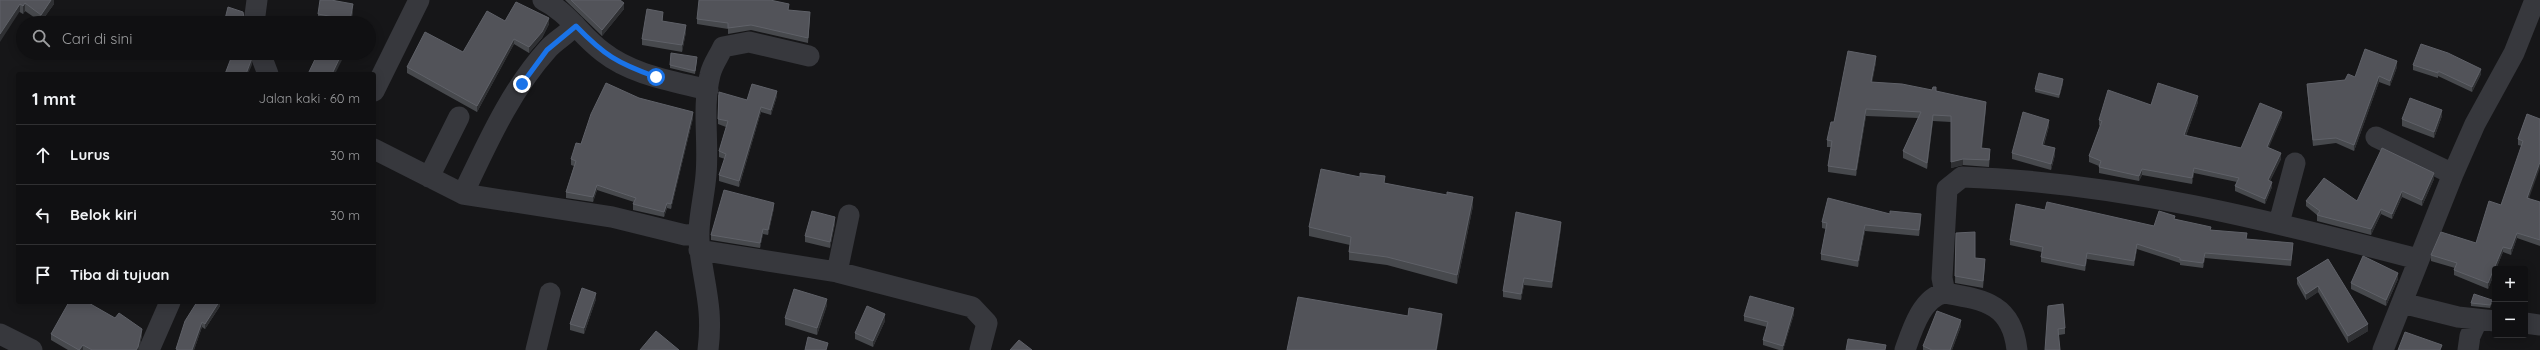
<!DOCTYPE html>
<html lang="id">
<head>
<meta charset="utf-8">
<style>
	:root { --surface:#101012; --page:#1e1e20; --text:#f1f3f6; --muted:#9c9d9f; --line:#303032 }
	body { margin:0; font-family:Quicksand,sans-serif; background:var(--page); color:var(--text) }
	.controls { position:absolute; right:12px; bottom:12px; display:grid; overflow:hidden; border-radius:4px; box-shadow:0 2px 10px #0003 }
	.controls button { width:36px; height:36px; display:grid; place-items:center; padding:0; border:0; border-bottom:1px solid var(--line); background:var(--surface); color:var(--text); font:20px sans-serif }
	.stop { position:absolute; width:12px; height:12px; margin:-9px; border:3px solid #1a73e8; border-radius:50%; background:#fff }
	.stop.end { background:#1a73e8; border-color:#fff; box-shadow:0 1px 4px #0008 }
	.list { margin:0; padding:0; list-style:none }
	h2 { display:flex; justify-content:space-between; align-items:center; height:52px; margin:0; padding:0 16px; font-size:17px }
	h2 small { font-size:13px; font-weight:400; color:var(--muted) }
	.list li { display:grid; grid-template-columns:26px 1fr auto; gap:12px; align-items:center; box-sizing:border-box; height:60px; padding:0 16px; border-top:1px solid var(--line) }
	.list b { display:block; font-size:15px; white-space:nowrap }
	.list em { font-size:13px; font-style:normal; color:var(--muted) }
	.icon { flex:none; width:22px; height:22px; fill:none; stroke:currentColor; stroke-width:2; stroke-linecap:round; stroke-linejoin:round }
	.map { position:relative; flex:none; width:2540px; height:350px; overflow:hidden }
	.search { position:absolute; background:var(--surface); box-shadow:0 2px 10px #0003; left:16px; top:16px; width:360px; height:44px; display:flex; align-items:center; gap:10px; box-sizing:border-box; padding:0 14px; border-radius:22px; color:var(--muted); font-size:15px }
	.panel { position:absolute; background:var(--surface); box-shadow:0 2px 10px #0003; left:16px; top:72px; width:360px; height:232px; border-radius:4px }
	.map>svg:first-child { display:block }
</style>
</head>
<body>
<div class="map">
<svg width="2540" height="350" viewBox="0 0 2540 350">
	<rect width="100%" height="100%" fill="#161618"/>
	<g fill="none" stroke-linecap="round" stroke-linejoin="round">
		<path stroke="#37383d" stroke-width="21" d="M543,0C568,12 581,36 603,52C632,75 673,81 708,90
			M254,23L257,0
			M260,53L268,74
			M374,91L419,0
			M2376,137L2453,174
			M374,149L463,194L612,217L685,235L699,234
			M429,177L459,117
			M463,194C487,144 510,91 548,49C556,40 567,35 575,25
			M2279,223L2295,163
			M699,250L837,272L972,307L987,323L980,350
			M837,272L849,215
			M1945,293C1985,300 2012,304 2017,350
			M2402,303L2458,317L2495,321
			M2525,323L2540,325
			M0,334L32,350
			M149,350L170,302
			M536,350L550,293
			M708,350C713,310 705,289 700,251C696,226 704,200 706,175C709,142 702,107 710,75C712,65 719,56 723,47L749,42L809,56
			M1905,350C1912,330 1922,297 1945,293L1942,278L1947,189L1962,177C2117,182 2268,220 2418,259
			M2383,350L2453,174L2475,124L2514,53L2535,0
			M2468,350L2470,336L2477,321"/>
	</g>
	<path fill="#47494d" d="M0,0H54V4L41,22L25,11L23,14Z
		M565,0H620L624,9L602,36Z
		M789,10L810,18L808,43L751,30L728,34V29L697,24V19Z
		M353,11L351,23H332L318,20V14Z
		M663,18L662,21L686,32L682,52L642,45V39Z
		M505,21L549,24L542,38L529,53L514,44L477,112L407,73V67L463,52Z
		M697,60L695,74L670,68V65Z
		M1876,62L1872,82L1936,91L1986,108L1982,148L1990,155L1989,167L1963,165L1951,168V122L1933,121L1927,169L1903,158V151L1918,118L1866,116L1856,176L1828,172V166L1831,147H1827V140L1834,122Z
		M2413,65L2481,74L2472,92L2438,76V78L2413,70Z
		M2397,67L2390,86L2379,82L2354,151L2336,143L2313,146L2307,89V84L2345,80L2355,77Z
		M2063,83L2059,98L2035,92V89Z
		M718,95L747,100L777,96L771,115L761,112L739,187L719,181V175L725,159L719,157V151L726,127L718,124Z
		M639,98L693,118L671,209L667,208L664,217L633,210V204L634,202L597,190L593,202L566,198V192L574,166L571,165V159L581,144Z
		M2198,102L2186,136L2241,148L2282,117L2268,148L2281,159L2270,181L2272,187L2265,204L2235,191V186L2237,182L2194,173L2192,184L2142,175L2139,181L2099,173V166L2089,162V156L2100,126L2099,125V120Z
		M2527,114L2529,199L2540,202V246L2517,238L2511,255L2503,252L2496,269H2495V272L2488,289L2454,275V270L2455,268L2431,261V255L2476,243L2501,205L2522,146L2518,145V139Z
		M2442,116L2434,138L2402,126V119Z
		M2049,126L2044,145L2055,155L2051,170L2012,159V153Z
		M2434,179L2422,206L2402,197L2392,219L2381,214L2371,235L2317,221V215L2306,206V201H2357Z
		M1385,183L1473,206L1457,284L1387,265L1349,260V252L1350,245L1309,236V227Z
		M774,208L768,235L763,234L760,248L711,240V235Z
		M2045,210L2154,226L2175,219L2211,230L2247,239L2293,248L2291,266L2205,258L2203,268L2180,265V263L2137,249L2134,266L2087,259L2085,271L2041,262V257L2042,252L2010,245V240Z
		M1890,214L1921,220L1919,236L1865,231L1858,267L1821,260V254L1826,229L1822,228V222Z
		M835,223L830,248L805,242V236Z
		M1561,228L1552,288L1524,285L1521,300L1503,297V291Z
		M1956,233L1975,258L1985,265L1983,288L1955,283Z
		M2328,259L2368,331L2348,343L2318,292L2306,300L2297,284V278Z
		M2398,279L2386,306L2351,289V283Z
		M596,299L584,334L570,330V324Z
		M220,302V306L205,329L202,327L194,350H176Z
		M2471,303H2492L2490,308L2471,306Z
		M827,305L817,335L785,325V318Z
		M2048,306L2065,328V334L2059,335Z
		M1794,314L1783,350H1779L1763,345V340L1767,327L1744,321V316Z
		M115,318L142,335L139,350H68L51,340V334Z
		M885,321L873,347L855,339V333Z
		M1961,326L1952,350H1923V346Z"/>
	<path fill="#2f3033" d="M51,0H54V4L41,22V15Z
		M25,3V11L23,14V6Z
		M624,3V9L602,36V30Z
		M20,4V11L0,42V34Z
		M353,4V11L351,23H350Z
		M549,18V24L542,38L529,53V47Z
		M686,25V32L682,52V45Z
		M514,39V44L477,112V106Z
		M342,53H345V54L335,74H332Z
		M1876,56V62L1871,89V82Z
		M252,58V65L248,74H246Z
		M2397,61V67L2390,86V81Z
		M2481,69V74L2472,92V87Z
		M2379,76V82L2354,151V145Z
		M2063,79V83L2059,98V95Z
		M777,91V96L771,115V110Z
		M2198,96V102L2184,141V135Z
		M1986,102V108L1981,154V148Z
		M761,107V112L739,187V181Z
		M1866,109V116L1856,176V170Z
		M2442,110V116L2434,138V132Z
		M693,112V118L671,209V204Z
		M2282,112V117L2267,152V147Z
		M1933,115V121L1927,169V163Z
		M2049,120V126L2042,151V145Z
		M2055,148V155L2051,170V164Z
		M2281,153V159L2268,185V180Z
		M1963,159V165L1951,168V162Z
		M2540,162V168L2527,204V198Z
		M2194,168V173L2192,184V178Z
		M2142,169V175L2139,181V176Z
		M2434,173V179L2422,206V200Z
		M2272,182V187L2265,204V199Z
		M597,185V190L593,202V197Z
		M2402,191V197L2392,219V214Z
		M1473,197V206L1457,284V275Z
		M667,203V208L664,217V212Z
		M774,203V208L768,235V230Z
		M2381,209V214L2371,235V229Z
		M1921,214V220L1919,236V230Z
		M835,217V223L830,248V242Z
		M1561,222V228L1552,288V282Z
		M1865,225V231L1858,267V261Z
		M763,229V234L760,248V243Z
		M2517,233V238L2511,255V249Z
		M2137,244V249L2134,266V261Z
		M2503,247V252L2496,269H2495V272L2488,289V283Z
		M2087,253V259L2085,271V266Z
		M2205,253V258L2203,268V263Z
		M2398,273V279L2386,306V300Z
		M1524,278V285L1521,300V294Z
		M2318,286V292L2306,300V294Z
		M596,293V299L584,334V328Z
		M827,299V305L817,335V328Z
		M219,302H220V306L205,329V324Z
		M1794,308V314L1783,350V346Z
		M885,314V321L873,347V341Z
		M1442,314V322L1437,350H1436Z
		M1961,320V326L1952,350H1950Z
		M202,322V327L194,350H192Z
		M2368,324V331L2348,343V336Z
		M142,329V335L139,350H136Z
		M83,345V350H80Z"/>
	<path fill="#525359" stroke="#5f6168" d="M0,0H51L41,15L25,3L23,6L20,4L0,34Z
		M320,0H331L353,4L350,20L318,14Z
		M571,0H620L624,3L602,30Z
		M699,0H770L789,4L788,10L810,12L808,38L751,25L728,28V23L697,19Z
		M516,2L549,18L542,32L529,47L514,39L477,106L407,67L425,32L463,52L487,11L505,21Z
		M228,7L243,12L245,23H224Z
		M647,9L663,12L662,21L686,25L682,45L642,39Z
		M2421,44L2448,53L2481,69L2472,87L2438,71V73L2413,65Z
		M2365,49L2397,61L2390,81L2379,76L2354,145L2336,138L2313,140L2307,84L2345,80L2348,74L2355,77Z
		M1848,51L1876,56L1871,82L1902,84L1932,90L1933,87H1936V91L1986,102L1981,148L1990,149L1989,160L1963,159L1951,162V116L1933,115L1927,163L1903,151L1921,112L1866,109L1856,170L1828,166L1832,141L1827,140L1831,122H1834Z
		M233,53H250L252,58L246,74H225Z
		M318,53H342L332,74H308Z
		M671,53L697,57L695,71L670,65Z
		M2039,73L2063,79L2059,95L2035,89Z
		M606,83L639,98L693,112L671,204L667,203L664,212L633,204L636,198L597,185L593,197L566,192L576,161L571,159L576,143L581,144L591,114Z
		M2158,83L2198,96L2184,135L2241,148L2260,103L2282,112L2267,147L2281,153L2268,180L2272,182L2265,199L2235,186L2239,178L2194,168L2192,178L2142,169L2139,176L2099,167L2101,161L2089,156L2102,121L2099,120L2108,90L2151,105Z
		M752,84L777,91L771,110L761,107L739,181L719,175L726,154L719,151L728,121L718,119L719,92L747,100Z
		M2410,98L2442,110L2434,132L2402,119Z
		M2023,112L2049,120L2042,145L2055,148L2051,164L2012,153Z
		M2527,114L2540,119V162L2527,198L2540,202V240L2517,233L2511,249L2503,247L2488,283L2454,270L2457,263L2431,255L2441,232L2476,243L2489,201L2501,205L2523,141L2518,139Z
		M2382,148L2434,173L2422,200L2402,191L2392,214L2381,209L2371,229L2317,215L2320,211L2306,201L2324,178L2357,201Z
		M1321,169L1360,177V173L1385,176L1384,183L1447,195V192L1473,197L1457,275L1387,257L1349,252L1351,237L1309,227Z
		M724,190L774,203L768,230L763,229L760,243L711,235Z
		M1828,198L1890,214V211L1921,214L1919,230L1865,225L1858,261L1821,254L1827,223L1822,222Z
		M2047,202L2154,226L2159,211L2175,216L2174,219L2211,227L2210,230L2247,233L2246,239L2293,243L2291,260L2205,253L2203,263L2180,260V258L2137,244L2134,261L2087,253L2085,266L2041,257L2043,247L2010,240L2016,204L2045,210Z
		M812,211L835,217L830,242L805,236Z
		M1516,212L1561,222L1552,282L1524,278L1521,294L1503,291Z
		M1975,232V258L1985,259L1983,281L1955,276L1956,233Z
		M2363,256L2398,273L2386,300L2351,283Z
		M2328,259L2368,324L2348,336L2318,286L2306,294L2297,278Z
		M582,288L596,293L584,328L570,324Z
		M794,289L827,299L817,328L785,318Z
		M2474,294L2492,300L2490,305L2471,303Z
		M1750,296L1794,308L1783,346L1763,340L1768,322L1744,316Z
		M1298,297L1408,316L1409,308L1442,314L1436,350H1287Z
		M69,302H87L115,318L119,313L142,329L138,347L136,350H92L83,345L79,350L51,334Z
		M197,302H219L205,324L202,322L192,350H178L176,349L185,321Z
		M2063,304L2065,328L2058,329L2060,350H2045L2048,306Z
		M867,306L885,314L873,341L855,333Z
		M1937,311L1961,320L1950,350H1932L1923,346Z
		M656,331L679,350H640Z
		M2405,332L2442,345L2440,350H2398Z
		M808,337L828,343L826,350H805Z
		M1848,339L1886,345L1885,350H1846Z
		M1019,340L1032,350H1010Z"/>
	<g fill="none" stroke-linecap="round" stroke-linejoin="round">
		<path stroke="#1a73e8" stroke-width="5" d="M522,84L547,50L576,26C604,55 617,63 656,77"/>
	</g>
</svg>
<div class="controls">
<button>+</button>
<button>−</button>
</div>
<div class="stop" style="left:656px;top:77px"></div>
<div class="stop end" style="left:522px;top:84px"></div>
<div class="search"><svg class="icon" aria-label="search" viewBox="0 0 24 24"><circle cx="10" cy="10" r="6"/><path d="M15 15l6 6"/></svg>Cari di sini</div>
<section class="panel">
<h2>1 mnt<small>Jalan kaki · 60 m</small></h2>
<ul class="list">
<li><svg class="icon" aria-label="ahead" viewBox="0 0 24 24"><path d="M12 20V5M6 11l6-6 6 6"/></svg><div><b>Lurus</b></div><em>30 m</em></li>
<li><svg class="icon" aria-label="left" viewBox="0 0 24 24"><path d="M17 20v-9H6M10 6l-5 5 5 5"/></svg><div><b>Belok kiri</b></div><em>30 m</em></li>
<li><svg class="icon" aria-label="arrive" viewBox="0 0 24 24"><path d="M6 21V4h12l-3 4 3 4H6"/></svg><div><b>Tiba di tujuan</b></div></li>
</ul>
</section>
</div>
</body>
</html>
